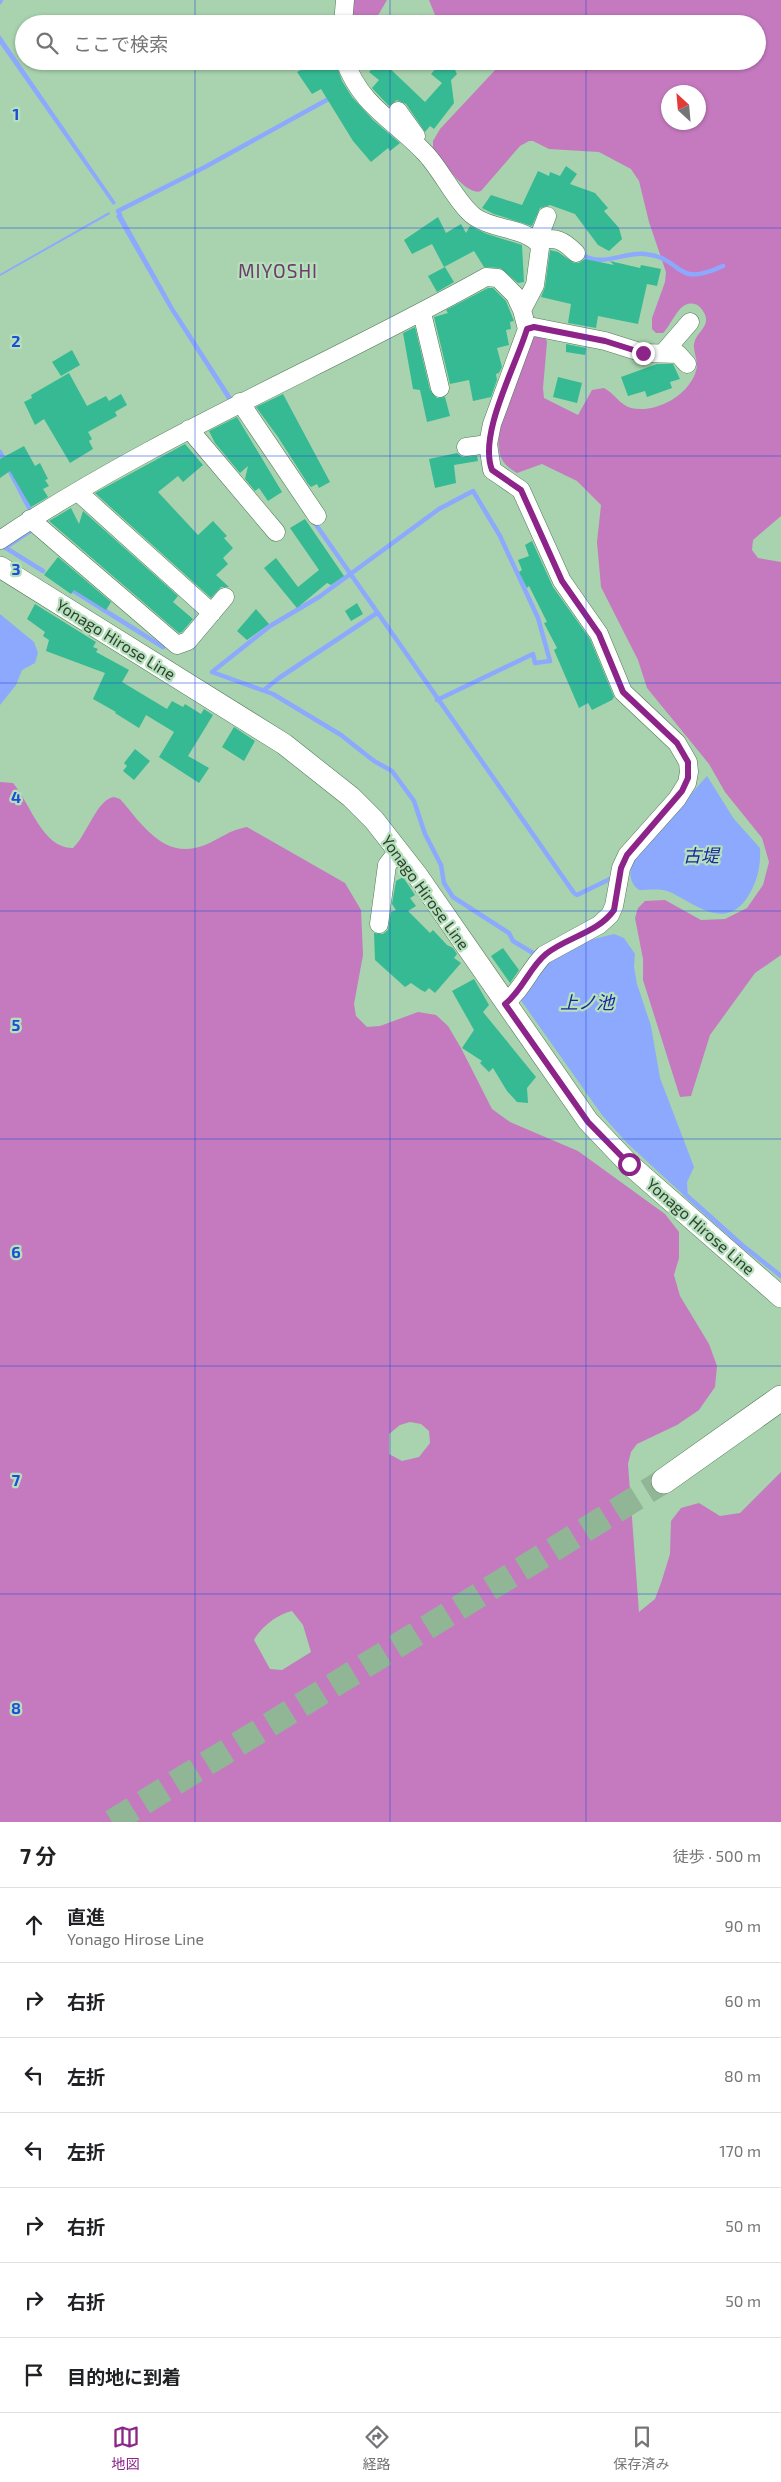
<!DOCTYPE html>
<html lang="ja">
<head>
<meta charset="utf-8">
<style>
	:root { --surface:#fff; --page:#f6f6f6; --text:#202124; --muted:#757577; --line:#e0e0e0; --accent:#8c2489 }
	body { margin:0; font-family:"Exo 2","Noto Sans JP",sans-serif; background:var(--page); color:var(--text) }
	.compass { position:absolute; left:661px; top:85px; width:45px; height:45px; border-radius:50%; background:var(--surface); box-shadow:0 1px 4px #0004; rotate:334deg }
	.stop { position:absolute; width:15px; height:15px; margin:-11px; border:4px solid #8c2489; border-radius:50%; background:#fff }
	.stop.end { background:#8c2489; border-color:#fff; box-shadow:0 1px 5px #0008 }
	.list { margin:0; padding:0; list-style:none }
	h2 { display:flex; justify-content:space-between; align-items:center; height:65px; margin:0; padding:0 20px; font-size:21px }
	h2 small { font-size:16px; font-weight:400; color:var(--muted) }
	.list li { display:grid; grid-template-columns:32px 1fr auto; gap:15px; align-items:center; box-sizing:border-box; height:75px; padding:0 20px; border-top:1px solid var(--line) }
	.list b { display:block; font-size:19px; white-space:nowrap }
	.list p { margin:0; font-size:16px; white-space:nowrap; color:var(--muted) }
	.list em { font-size:16px; font-style:normal; color:var(--muted) }
	.icon { flex:none; width:28px; height:28px; fill:none; stroke:currentColor; stroke-width:2; stroke-linecap:round; stroke-linejoin:round }
	.map { position:relative; flex:none; width:781px; height:1822px; overflow:hidden }
	.search { position:absolute; background:var(--surface); box-shadow:0 1px 4px #0004; left:15px; right:15px; top:15px; height:55px; display:flex; align-items:center; gap:12px; box-sizing:border-box; padding:0 18px; border-radius:28px; color:var(--muted); font-size:19px }
	.sheet { height:590px; background:var(--surface) }
	nav { display:flex; justify-content:space-around; align-items:center; box-sizing:border-box; height:70px; border-top:1px solid var(--line); background:var(--surface); font-size:14px; color:var(--muted) }
	nav a { display:grid; justify-items:center; gap:2px }
	nav .on { color:var(--accent) }
	.map>svg:first-child { display:block }
</style>
</head>
<body>
<div class="map">
<svg width="781" height="1822" viewBox="0 0 781 1822">
	<rect width="100%" height="100%" fill="#a8d3ae"/>
	<path fill="#c57ac0" fill-rule="evenodd" d="M350,0H387L373,24H348Z
		M429,0H781V516L753,540L752,550L758,558L781,562V955L755,973L710,1035L691,1096L680,1097L643,980V959L635,918L638,908L645,901L665,900L701,920L725,919L747,908L763,885L769,862L762,838L725,792L709,764L647,688L638,660L601,587L597,542L601,505L577,481L542,464L517,473C507,467 500,461 499,449C494,424 524,361 534,335L545,337L547,342L543,388L544,398L578,415L592,390L604,388C614,393 620,405 631,408C656,414 689,395 696,371C699,361 693,353 694,344C696,331 713,326 703,311C701,308 698,304 694,304C679,300 672,325 663,333H656L652,329V318L665,282L666,272L649,222L639,181L631,169L599,152L549,149L533,141H529L520,146L481,191C467,197 440,160 433,148V141L440,129L497,68L501,61H757V24H442L435,15ZM668,92H698V122H668Z
		M0,782L13,783C30,803 43,849 73,848C87,835 97,799 114,797L120,799C143,825 164,861 205,845C222,838 227,831 247,827L345,883L361,910L363,955L354,1004L356,1016L367,1027L380,1026L418,1012L436,1015L448,1026L461,1048L492,1109L510,1122L578,1151L665,1214L679,1232V1258L674,1275L680,1296L709,1344L717,1366L715,1387L699,1410L677,1425L637,1444L631,1452L628,1464L639,1612L655,1599L661,1583L670,1554L671,1521L681,1508L699,1503L720,1516L740,1513L781,1472V1822H0ZM410,1422L421,1424L429,1431L430,1443L419,1457L402,1461L389,1454V1434L400,1425ZM292,1611L303,1625L311,1652L282,1670L270,1669L254,1640C261,1627 278,1614 292,1611Z"/>
	<path fill="#8da9fe" d="M0,35L116,203L113,205L0,44Z
		M119,210L174,308L233,399L229,402L170,310L116,216L118,214L116,211Z
		M109,212L110,214L0,276V274Z
		M0,614L34,642L38,653L35,663L22,670L16,685L0,705Z
		M707,776L734,819L760,848C761,863 758,880 750,893C728,933 697,905 670,892C661,888 649,890 639,890C627,882 629,866 636,856Z
		M614,934L624,938L635,954L634,967L637,984L651,1026L660,1078L694,1167L687,1182L688,1199L627,1143L602,1115L520,999L548,962L590,940Z"/>
	<g fill="none" stroke-linecap="round" stroke-linejoin="round">
		<path stroke="#8da9fe" stroke-width="4.5" d="M0,2L1,0
			M120,215L118,211L205,167L332,97
			M581,254C602,268 622,252 645,254C685,258 673,289 723,266
			M0,452L29,508
			M312,519L574,893L577,895L612,878
			M1,545L43,571
			M5,548L29,532
			M69,588L163,647
			M264,690L279,678L377,613
			M437,700L533,654L535,663L550,661L538,618L500,536L473,491L439,509L319,597L270,626L212,672L273,694L341,735L374,761L392,771L414,801L425,834L441,865L444,883L453,897L509,933L513,941L538,956
			M685,1194L742,1245L781,1276"/>
	</g>
	<path fill="#35ba93" d="M318,61H335L342,81L352,97L373,120L400,143L390,151L388,148L371,162L353,141L321,89L312,94L297,72Z
		M379,61H382L425,102L442,83L431,74L442,61L455,70L457,74L451,80L454,103L434,129L430,126L425,132L406,104L397,100L389,106L372,88L379,80L369,72Z
		M566,166L577,174L570,184L595,193L608,208L604,211L619,228L622,239L609,251L598,245L575,214L550,205L540,208L532,226L494,214L482,208L491,195L522,205L538,171L549,176L550,172L560,176Z
		M438,217L446,233L461,224L466,233L470,226L487,234L522,245L524,282L518,283L500,268L484,267L474,251L444,267L432,244L412,254L404,240Z
		M550,250L558,252L574,263H579L585,259L614,265L610,261L640,268L641,265L661,269L657,286L647,284L638,324L598,316L596,328L568,323L571,304L541,297L545,287Z
		M445,267L454,282L437,292L428,276Z
		M488,288H493L506,301L514,321L510,322L511,329L506,330L509,345L497,348L502,367L499,373L496,374L497,380L491,397L473,401L469,380L450,384L434,317L448,313L446,310Z
		M415,327L430,390L437,398L445,397L450,416L427,422L420,390L413,389L403,333Z
		M566,344L586,348L585,355L566,352Z
		M72,350L80,365L61,376L52,362Z
		M657,364H673L680,379L670,382L672,388L647,397L645,391L628,396L621,377Z
		M69,373L87,406L106,396L109,401L121,394L127,405L115,412L117,416L88,432L92,439L89,441L93,449L70,463L44,419L35,425L24,402L32,398L31,395Z
		M558,377L582,383L577,403L553,397Z
		M283,394L330,482L319,488L317,484L311,487L308,484L278,437L256,407Z
		M237,417L282,492L268,501L259,488L255,491L245,479L248,466L240,473L215,443L209,431Z
		M185,444L203,465L183,482L178,476L158,492L198,535L213,521L227,536L224,538L233,548L223,558L228,564L216,575L229,587H221L211,598L95,493Z
		M24,446L35,466L40,463L48,479L45,480L49,486L43,489L48,497L31,507L10,471L0,478V459Z
		M457,453L462,457L477,456L478,461L454,465L456,483L435,488L429,459Z
		M71,508L79,524L83,511L178,596L173,602L193,619L182,632L179,633L49,521Z
		M305,519L344,576L331,585L327,583L297,608L264,568L276,558L298,587L319,570L290,528Z
		M532,541L553,587L590,639L614,697L612,700L592,710L588,703L579,708L554,650L557,648L544,623L547,622L529,586L527,588L519,572L522,570L518,560L529,556L525,545Z
		M58,557L111,602L106,610L74,590L71,594L44,575Z
		M357,603L363,614L351,621L345,611Z
		M35,604L96,642L93,647L98,649L96,652L129,670L122,682L167,709L172,701L183,707L185,704L201,714L204,709L213,715L188,756L209,768L199,783L159,757L174,732L146,715L139,728L115,713L116,712L93,699L105,673L46,651L49,640L43,636L45,632L27,619Z
		M256,609L269,624L247,640L237,631Z
		M234,727L255,741L244,761L222,747Z
		M135,749L150,761L134,780L123,771L127,766L124,763Z
		M403,877L415,895L410,898L416,906L408,911L430,933L433,930L447,945L453,948L457,954L454,958L461,963L435,993L429,988L425,992L421,990L411,983L405,987L375,960L374,933L383,934L388,930L391,912L396,910L392,904L396,881Z
		M503,948L519,970L510,983L491,956Z
		M474,979L489,1005L483,1012L536,1077L527,1088L528,1103L517,1102L507,1091L493,1068L489,1072L480,1063L482,1061L462,1048L474,1030L452,991Z"/>
	<g fill="none" stroke-linecap="round" stroke-linejoin="round">
		<path stroke="#90b695" stroke-width="25" stroke-dasharray="25 12" stroke-linecap="butt" d="M112,1822L664,1481"/>
		<g stroke="#517857" stroke-width="19">
			<path id="minor" d="M343,24L345,0
				M345,61C361,107 396,121 426,154C442,171 458,205 475,217C494,230 521,227 538,243L540,248L535,285L522,310
				M398,111L416,136
				M537,242C555,235 564,241 576,253
				M537,242L547,216
				M422,313L440,388
				M527,329L534,327L605,341L643,353L678,354L687,364
				M664,352L690,322
				M240,402L317,516
				M189,429L276,532
				M466,447L488,444
				M78,492L212,613
				M30,519L177,645L188,641L225,597
				M0,540C153,437 325,367 486,277L498,278L515,295L522,310L527,329L492,424L488,444L492,470L521,490L562,581L599,634L623,692L677,743L688,762L689,772L687,783L677,799L627,855L621,868L614,906L610,915L599,925L544,955C529,970 522,990 505,1003
				M379,924L387,865L398,851"/>
		</g>
		<g stroke="#517857" stroke-width="22">
			<path id="major" d="M0,567L284,744L351,797L374,820L417,875L588,1121L629,1164L781,1297"/>
		</g>
		<g stroke="#517857" stroke-width="26">
			<path id="highway" d="M664,1481L781,1398"/>
		</g>
		<use href="#minor" stroke="#fff" stroke-width="18"/>
		<use href="#major" stroke="#fff" stroke-width="21"/>
		<use href="#highway" stroke="#fff" stroke-width="25"/>
	</g>
	<g fill="none" stroke-linecap="round" stroke-linejoin="round">
		<path stroke="#8c2489" stroke-width="6" d="M629,1164L588,1122L505,1004C523,990 529,968 546,954C567,937 598,933 614,910L621,868L627,855L682,791L688,778V762L677,743L623,692L599,634L562,581L521,490L492,470C478,434 516,366 527,329L534,327L605,341L643,353"/>
	</g>
	<path fill="none" stroke="#1d4ed8" stroke-width="1" stroke-opacity="0.55" d="M195,0V24M390,0V24M586,0V24M195,61V1822M390,61V1822M586,61V1822M0,228H781M0,456H781M0,683H781M0,911H781M0,1139H781M0,1366H781M0,1594H781"/>
	<g text-anchor="middle" dominant-baseline="central" stroke-width="4.5" stroke-linejoin="round" paint-order="stroke">
		<g font-size="16" fill="#2f4031" stroke="#b5e0bb">
			<text transform="translate(116 639) rotate(32)">Yonago Hirose Line</text>
			<text transform="translate(426 892) rotate(54)">Yonago Hirose Line</text>
			<text transform="translate(701 1226) rotate(41)">Yonago Hirose Line</text>
		</g>
		<g font-size="18" font-style="italic" fill="#1c279f" stroke="#b5e0bb">
			<text x="701" y="855">古堤</text>
			<text x="587" y="1002">上ノ池</text>
		</g>
		<g font-size="19" letter-spacing="1" fill="#6f3b6c" stroke="#b5e0bb">
			<text x="278" y="270">MIYOSHI</text>
		</g>
	</g>
	<g font-size="16" text-anchor="middle" font-weight="bold" fill="#1d4ed8" stroke="#b5e0bb" stroke-width="4.5" stroke-linejoin="round" paint-order="stroke">
		<text x="16" y="120">1</text>
		<text x="16" y="347">2</text>
		<text x="16" y="575">3</text>
		<text x="16" y="803">4</text>
		<text x="16" y="1031">5</text>
		<text x="16" y="1258">6</text>
		<text x="16" y="1486">7</text>
		<text x="16" y="1714">8</text>
	</g>
</svg>
<svg class="compass" viewBox="-18 -18 36 36"><path d="M0-13l5 13h-10z" fill="#e53935"/><path d="M0 13l5-13h-10z" fill="#757577"/></svg>
<div class="stop" style="left:629px;top:1164px"></div>
<div class="stop end" style="left:643px;top:353px"></div>
<div class="search"><svg class="icon" aria-label="search" viewBox="0 0 24 24"><circle cx="10" cy="10" r="6"/><path d="M15 15l6 6"/></svg>ここで検索</div>
</div>
<section class="sheet">
<h2>7 分<small>徒歩 · 500 m</small></h2>
<ul class="list">
<li><svg class="icon" aria-label="ahead" viewBox="0 0 24 24"><path d="M12 20V5M6 11l6-6 6 6"/></svg><div><b>直進</b><p>Yonago Hirose Line</p></div><em>90 m</em></li>
<li><svg class="icon" aria-label="right" viewBox="0 0 24 24"><path d="M7 20v-9h11M14 6l5 5-5 5"/></svg><div><b>右折</b></div><em>60 m</em></li>
<li><svg class="icon" aria-label="left" viewBox="0 0 24 24"><path d="M17 20v-9H6M10 6l-5 5 5 5"/></svg><div><b>左折</b></div><em>80 m</em></li>
<li><svg class="icon" aria-label="left" viewBox="0 0 24 24"><path d="M17 20v-9H6M10 6l-5 5 5 5"/></svg><div><b>左折</b></div><em>170 m</em></li>
<li><svg class="icon" aria-label="right" viewBox="0 0 24 24"><path d="M7 20v-9h11M14 6l5 5-5 5"/></svg><div><b>右折</b></div><em>50 m</em></li>
<li><svg class="icon" aria-label="right" viewBox="0 0 24 24"><path d="M7 20v-9h11M14 6l5 5-5 5"/></svg><div><b>右折</b></div><em>50 m</em></li>
<li><svg class="icon" aria-label="arrive" viewBox="0 0 24 24"><path d="M6 21V4h12l-3 4 3 4H6"/></svg><div><b>目的地に到着</b></div></li>
</ul>
</section>
<nav>
<a class="on"><svg class="icon" aria-label="map" viewBox="0 0 24 24"><path d="M3 6l6-2 6 2 6-2v14l-6 2-6-2-6 2zM9 4v14M15 6v14"/></svg>地図</a>
<a><svg class="icon" aria-label="directions" viewBox="0 0 24 24"><path d="M12 3l9 9-9 9-9-9zM9 14v-3h6M13 9l2 2-2 2"/></svg>経路</a>
<a><svg class="icon" aria-label="saved" viewBox="0 0 24 24"><path d="M7 4h10v16l-5-4-5 4z"/></svg>保存済み</a>
</nav>
</body>
</html>
